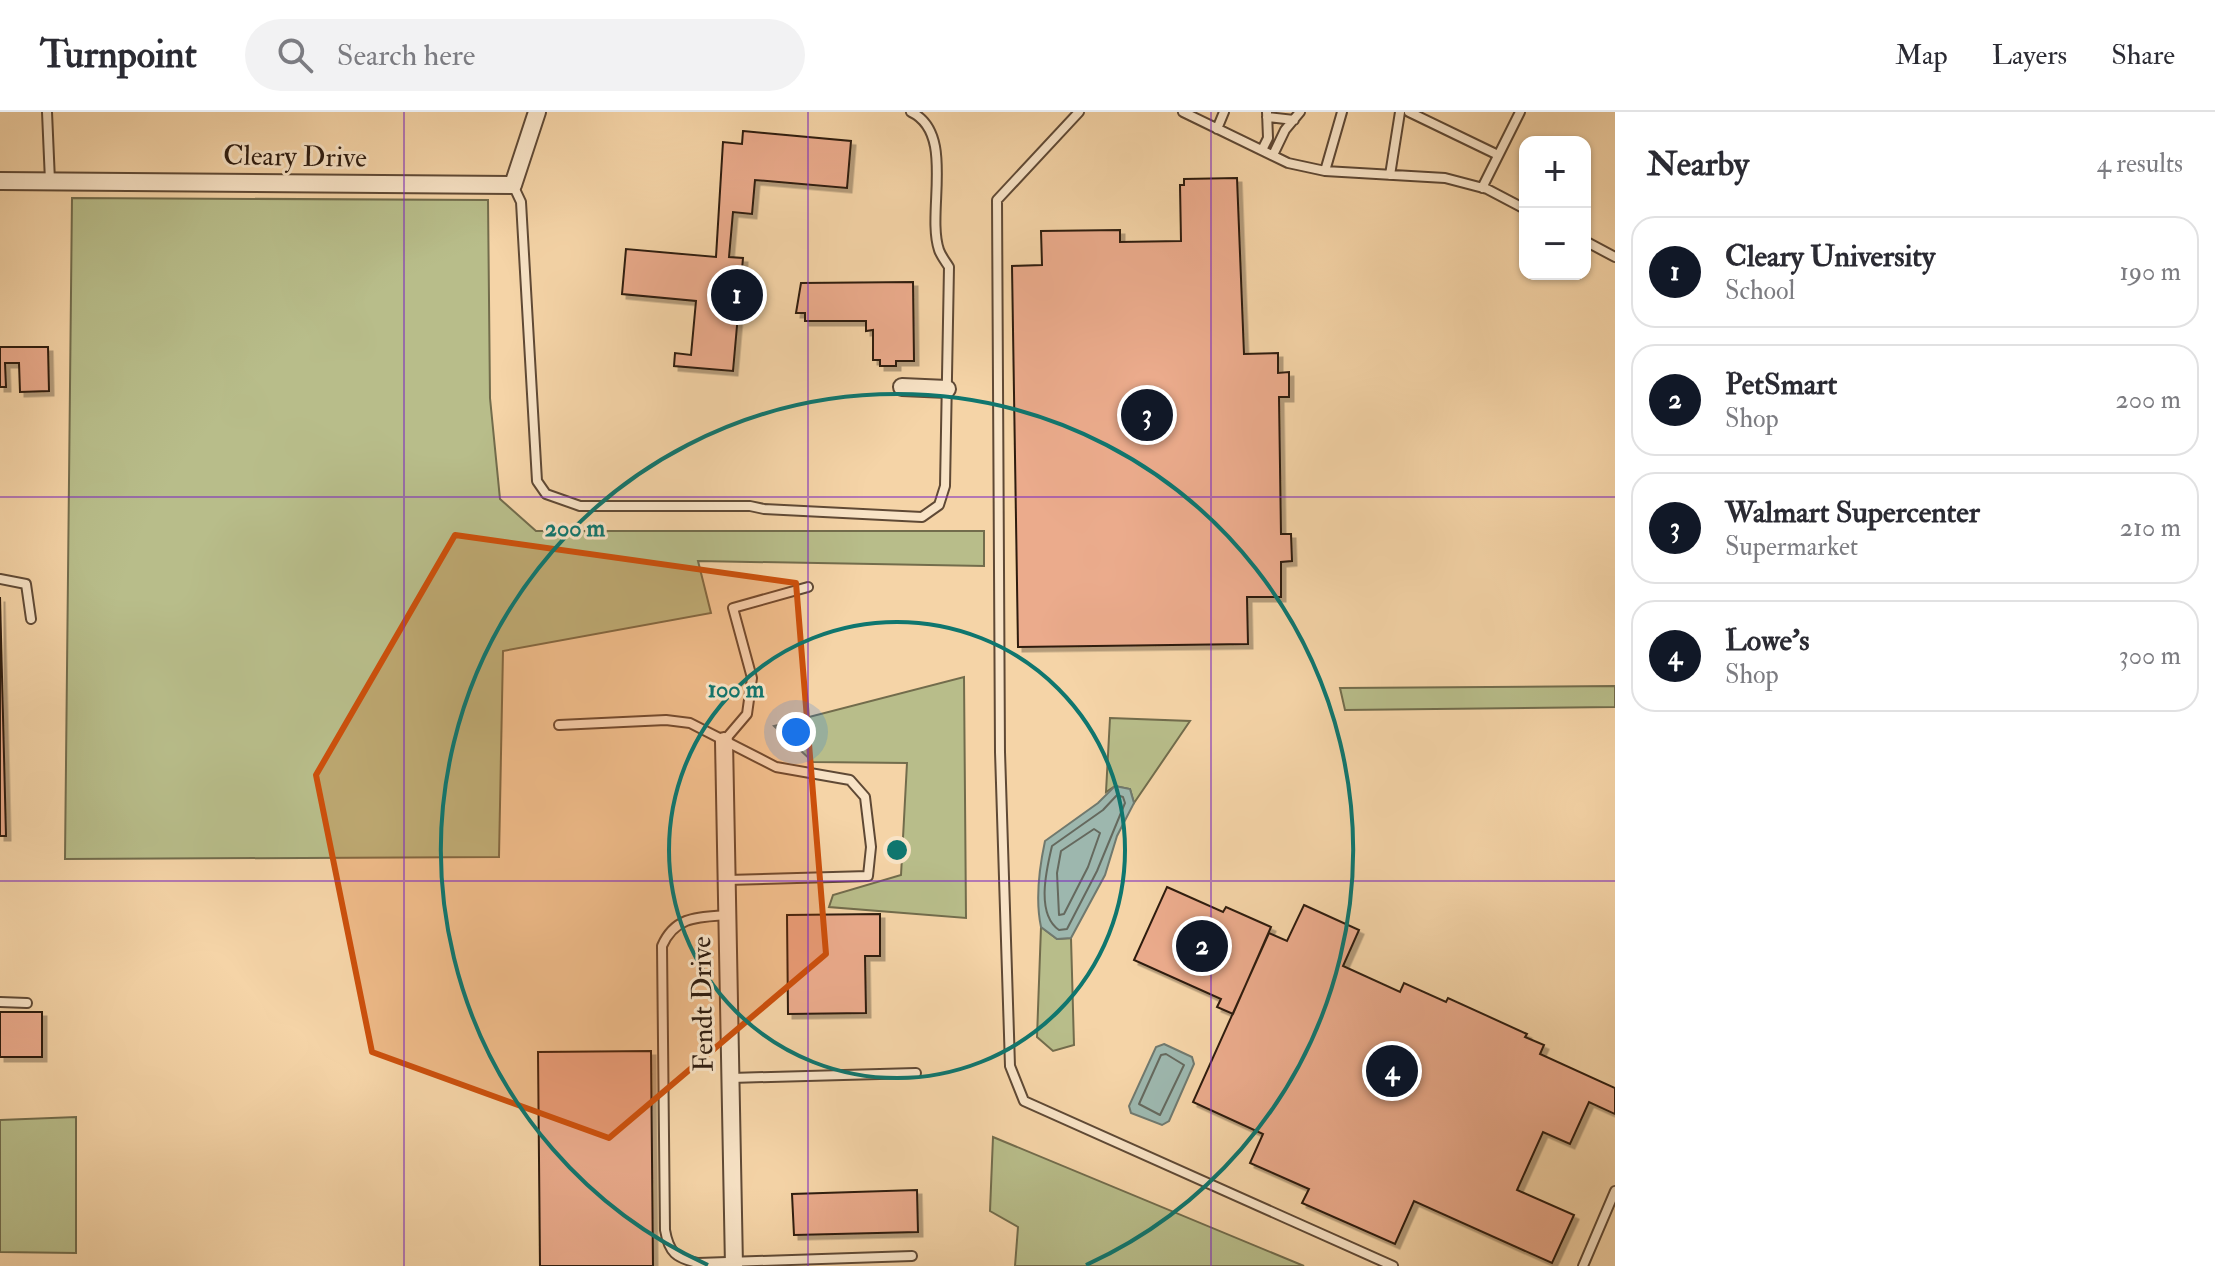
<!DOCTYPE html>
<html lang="en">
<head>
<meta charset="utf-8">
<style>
	:root { --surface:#fff; --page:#f2f2f3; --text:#2b2b33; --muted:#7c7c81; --line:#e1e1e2; --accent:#111827 }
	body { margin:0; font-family:"IM FELL Double Pica",serif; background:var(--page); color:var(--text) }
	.controls { position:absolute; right:24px; top:24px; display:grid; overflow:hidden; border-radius:16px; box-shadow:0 2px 6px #0004 }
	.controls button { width:72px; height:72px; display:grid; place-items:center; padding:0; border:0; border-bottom:2px solid var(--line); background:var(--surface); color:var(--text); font:40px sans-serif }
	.you { position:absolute; left:796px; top:620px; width:28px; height:28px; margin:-20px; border:6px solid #fff; border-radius:50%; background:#1a73e8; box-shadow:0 0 0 12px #1a73e833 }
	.badge { display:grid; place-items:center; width:52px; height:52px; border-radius:50%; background:var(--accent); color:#fff; font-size:26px; font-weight:700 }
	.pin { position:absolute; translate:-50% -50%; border:4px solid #fff; box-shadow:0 2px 8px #0006 }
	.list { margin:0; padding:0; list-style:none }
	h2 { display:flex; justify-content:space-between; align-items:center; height:104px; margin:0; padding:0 32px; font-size:34px }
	h2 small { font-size:26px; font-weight:400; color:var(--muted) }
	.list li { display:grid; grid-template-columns:52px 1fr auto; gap:24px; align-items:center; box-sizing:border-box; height:112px; margin:0 16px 16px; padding:0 16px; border:2px solid var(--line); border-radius:24px }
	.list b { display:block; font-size:30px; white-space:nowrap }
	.list p { margin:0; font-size:26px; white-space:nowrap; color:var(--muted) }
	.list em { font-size:26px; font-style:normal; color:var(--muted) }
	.icon { flex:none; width:44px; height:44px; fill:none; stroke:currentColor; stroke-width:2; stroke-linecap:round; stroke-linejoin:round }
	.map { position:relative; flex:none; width:1615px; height:1154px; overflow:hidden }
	header { display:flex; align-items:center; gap:48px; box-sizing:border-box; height:112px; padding:0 40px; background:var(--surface); border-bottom:2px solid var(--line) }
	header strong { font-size:38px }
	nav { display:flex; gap:44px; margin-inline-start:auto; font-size:28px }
	.search { width:560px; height:72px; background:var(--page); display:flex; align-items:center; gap:20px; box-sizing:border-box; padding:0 28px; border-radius:44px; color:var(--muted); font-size:30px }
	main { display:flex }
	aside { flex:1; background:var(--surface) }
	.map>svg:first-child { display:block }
</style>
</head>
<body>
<header>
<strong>Turnpoint</strong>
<div class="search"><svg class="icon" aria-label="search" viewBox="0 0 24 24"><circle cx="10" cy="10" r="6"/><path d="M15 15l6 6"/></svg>Search here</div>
<nav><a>Map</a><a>Layers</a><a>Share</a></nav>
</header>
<main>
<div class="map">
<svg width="1615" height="1154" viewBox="0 0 1615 1154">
	<defs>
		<filter id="shadow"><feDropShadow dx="4.5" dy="4.5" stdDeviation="0" flood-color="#0004"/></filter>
	</defs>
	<rect width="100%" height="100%" fill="#f5d4a7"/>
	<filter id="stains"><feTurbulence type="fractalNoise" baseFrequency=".0025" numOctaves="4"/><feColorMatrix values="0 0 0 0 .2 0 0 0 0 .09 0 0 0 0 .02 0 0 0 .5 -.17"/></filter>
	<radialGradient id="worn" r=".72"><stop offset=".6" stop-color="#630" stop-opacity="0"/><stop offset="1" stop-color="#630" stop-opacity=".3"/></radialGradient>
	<path fill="#b8bd8a" stroke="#726c4c" stroke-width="2" d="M72,86L488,88L490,286L500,387L536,419H984V454L698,449L711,501L503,539L499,745L65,747Z
		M964,565L966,806L829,795L833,783L901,763L907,651L813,650L774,614Z
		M1615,574V595L1345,598L1340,576Z
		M1110,606L1190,609L1134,691L1130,677L1115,674L1106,680Z
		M1041,815L1057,827L1071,826L1074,933L1053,939L1037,925Z
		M76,1005V1141L0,1140V1008Z
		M993,1025L1304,1154H1015L1018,1115L990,1099Z"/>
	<path fill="#9db7ae" stroke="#70796e" stroke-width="2" d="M1115,674L1130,677L1134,691L1117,724L1105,763L1071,826L1057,827L1041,815C1035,787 1039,757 1045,729L1098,691Z
		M1164,932L1192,945L1194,952L1169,1009L1162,1013L1131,1001L1129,994L1156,935Z"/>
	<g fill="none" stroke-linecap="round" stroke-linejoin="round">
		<path stroke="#65695e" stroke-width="2" d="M1117,683L1123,685L1125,691L1097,759L1067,817L1059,818C1036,802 1046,759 1052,734L1103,698Z
			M1094,717L1100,721L1088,755L1064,802L1059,803L1057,761L1061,739Z
			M1166,942L1184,953L1160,1003L1139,992L1161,943Z"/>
	</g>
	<path fill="#ebab8c" stroke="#2d1b0f" stroke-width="2" filter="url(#shadow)" d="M743,19L851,29L847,76L755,68L752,102L733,100L729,145L743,146L733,259L674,254L675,241L691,243L696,189L622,182L626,137L716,145L723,30L742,32Z
		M1237,66L1244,242L1278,241V261L1289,260V285H1279L1281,422H1291L1292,449L1281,450V485H1247L1248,532L1018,535L1012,154L1042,153L1041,119L1120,118V130L1181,129L1180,73H1184V67Z
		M913,170L914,249H896V254H880V248H873V218L866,219V209H805V201H796L801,171Z
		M0,235H48L49,279L20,280L19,251H5L6,275H0Z
		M0,485L6,724H0Z
		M1167,775L1223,800L1226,795L1271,815L1233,902L1217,895L1221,887L1134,848Z
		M1304,793L1359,818L1343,854L1400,880L1404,871L1446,890L1448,886L1527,922L1525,925L1544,933L1540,942L1615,976V1002L1589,990L1570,1032L1543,1020L1517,1078L1574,1103L1552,1151L1414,1089L1395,1132L1302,1091L1309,1077L1250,1051L1263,1022L1193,990L1269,821L1287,829Z
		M880,802V844H865L866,901L788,902L787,803Z
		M0,900H42V945H0Z
		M651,939L653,1154H540L538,940Z
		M917,1078L918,1120L794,1123L792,1082Z"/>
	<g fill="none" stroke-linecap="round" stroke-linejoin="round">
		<g stroke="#5f4935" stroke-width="12">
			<path id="lane" d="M47,0L50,69
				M1079,0L997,88L1000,640L1010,954L1024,989L1393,1154
				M1183,0L1288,51L1325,59L1445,66L1487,77L1525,97
				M1409,0L1496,42
				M1267,5L1294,8
				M1217,17L1224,0
				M1262,38L1268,26L1267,0
				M1273,43L1285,18L1300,0
				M1325,59L1342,0
				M1390,63L1400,0
				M513,73L521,90L537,369L546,382L580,394H750L764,397L922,405L939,393L945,374L949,155C946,150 941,144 939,138C926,100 956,21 911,0
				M1482,76L1520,0
				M1585,129L1615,145
				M0,467L26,472L31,507
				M559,613L666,608L690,611L776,655L850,668L865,685L871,735L868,764L727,768
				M724,629L747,602L752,566L733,496L808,475
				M727,803C698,805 675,804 662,834L665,1118C669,1141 676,1146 698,1151L912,1144
				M0,890L27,891
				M731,966L916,961
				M1583,1154L1615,1079"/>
		</g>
		<g stroke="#5f4935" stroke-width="20">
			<path id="street" d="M0,69L513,73L537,0
				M902,275L947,277
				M724,629L734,1154"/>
		</g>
		<use href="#lane" stroke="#f8e3c6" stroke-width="8"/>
		<use href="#street" stroke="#f8e3c6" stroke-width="16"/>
	</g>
	<path fill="#cc500c" fill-opacity="0.2" stroke="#cc500c" stroke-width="6" stroke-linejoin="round" d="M455,423L796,471L826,842L609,1026L372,940L316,663Z"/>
	<path fill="none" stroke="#7b2cbf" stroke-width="2" stroke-opacity="0.55" d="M404,0V1154M808,0V1154M1211,0V1154M0,385H1615M0,769H1615"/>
	<g fill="none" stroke="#0f766e" stroke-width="4">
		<circle cx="897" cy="738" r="228"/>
		<path d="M708 1153A456 456 0 1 1 1086 1153"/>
	</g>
	<g text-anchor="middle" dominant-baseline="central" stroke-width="6" stroke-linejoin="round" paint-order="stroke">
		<g font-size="28" fill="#2d1b0f" stroke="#f8e3c6">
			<text transform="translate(295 45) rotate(1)">Cleary Drive</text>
			<text transform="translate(703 892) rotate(-91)">Fendt Drive</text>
		</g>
	</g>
	<circle cx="897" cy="738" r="12" fill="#0f766e" stroke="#f8e3c6" stroke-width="4"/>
	<g font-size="24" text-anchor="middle" font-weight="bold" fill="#0f766e" stroke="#f8e3c6" stroke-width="6" stroke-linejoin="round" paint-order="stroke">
		<text x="575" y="424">200 m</text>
		<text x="736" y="585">100 m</text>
	</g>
	<rect width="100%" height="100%" filter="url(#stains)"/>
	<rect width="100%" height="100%" fill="url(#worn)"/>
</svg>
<div class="controls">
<button>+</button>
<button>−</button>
</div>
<div class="you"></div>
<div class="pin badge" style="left:737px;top:183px">1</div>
<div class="pin badge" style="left:1202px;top:834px">2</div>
<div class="pin badge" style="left:1147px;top:303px">3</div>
<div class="pin badge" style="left:1392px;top:959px">4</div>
</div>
<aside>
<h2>Nearby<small>4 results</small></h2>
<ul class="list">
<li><span class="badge">1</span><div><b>Cleary University</b><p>School</p></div><em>190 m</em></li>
<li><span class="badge">2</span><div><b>PetSmart</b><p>Shop</p></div><em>200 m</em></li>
<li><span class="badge">3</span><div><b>Walmart Supercenter</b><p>Supermarket</p></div><em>210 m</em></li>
<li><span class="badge">4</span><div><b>Lowe's</b><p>Shop</p></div><em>300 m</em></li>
</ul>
</aside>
</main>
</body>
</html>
